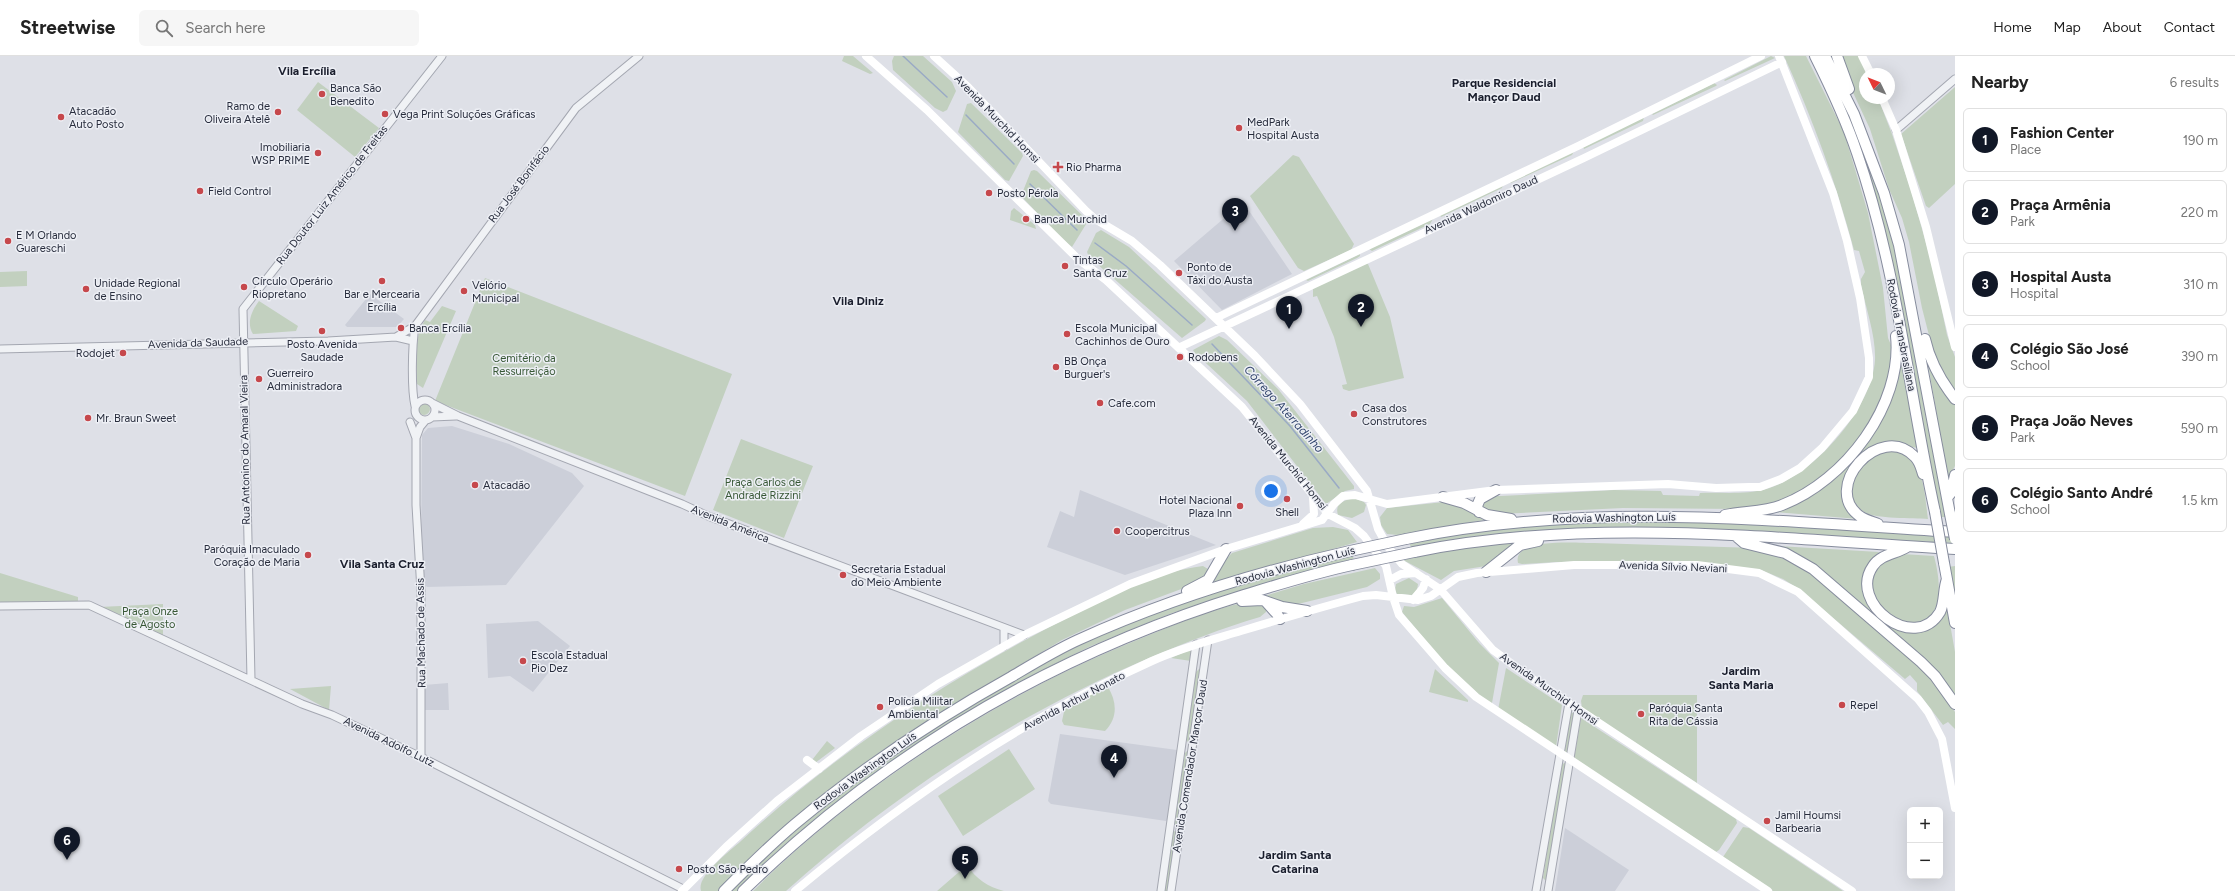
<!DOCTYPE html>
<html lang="en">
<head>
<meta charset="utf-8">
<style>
	:root { --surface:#fff; --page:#f6f6f6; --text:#222; --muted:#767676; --line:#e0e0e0; --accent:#111827 }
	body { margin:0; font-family:Figtree,sans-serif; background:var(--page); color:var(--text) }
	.controls { position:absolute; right:12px; bottom:12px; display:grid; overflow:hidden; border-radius:6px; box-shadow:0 4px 16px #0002 }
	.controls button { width:36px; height:36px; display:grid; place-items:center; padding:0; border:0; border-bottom:1px solid var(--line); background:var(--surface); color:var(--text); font:20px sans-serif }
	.compass { position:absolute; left:1859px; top:12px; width:36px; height:36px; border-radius:50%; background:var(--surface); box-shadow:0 4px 16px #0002; rotate:313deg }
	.you { position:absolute; left:1271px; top:435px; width:14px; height:14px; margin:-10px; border:3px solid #fff; border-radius:50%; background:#1a73e8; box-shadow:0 0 0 6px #1a73e833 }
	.badge { display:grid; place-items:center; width:26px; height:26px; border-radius:50%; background:var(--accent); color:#fff; font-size:13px; font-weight:700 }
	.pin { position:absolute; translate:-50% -33px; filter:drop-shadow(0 1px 2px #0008) }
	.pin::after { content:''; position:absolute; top:21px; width:14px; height:12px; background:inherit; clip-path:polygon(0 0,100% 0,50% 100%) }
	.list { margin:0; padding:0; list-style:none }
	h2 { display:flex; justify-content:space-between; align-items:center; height:52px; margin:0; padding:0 16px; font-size:17px }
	h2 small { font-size:13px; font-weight:400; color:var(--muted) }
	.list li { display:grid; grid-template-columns:26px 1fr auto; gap:12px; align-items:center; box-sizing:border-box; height:64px; margin:0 8px 8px; padding:0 8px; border:1px solid var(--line); border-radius:6px }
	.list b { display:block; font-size:15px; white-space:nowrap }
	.list p { margin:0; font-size:13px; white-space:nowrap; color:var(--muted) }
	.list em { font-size:13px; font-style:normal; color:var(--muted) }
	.icon { flex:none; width:22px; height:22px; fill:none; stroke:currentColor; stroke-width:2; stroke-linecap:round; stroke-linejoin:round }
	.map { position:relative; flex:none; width:1955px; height:835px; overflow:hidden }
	header { display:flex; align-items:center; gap:24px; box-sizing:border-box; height:56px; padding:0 20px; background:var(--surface); border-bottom:1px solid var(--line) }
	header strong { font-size:19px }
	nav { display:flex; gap:22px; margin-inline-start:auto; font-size:14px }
	.search { width:280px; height:36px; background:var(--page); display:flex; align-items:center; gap:10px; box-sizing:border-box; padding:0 14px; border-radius:6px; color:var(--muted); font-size:15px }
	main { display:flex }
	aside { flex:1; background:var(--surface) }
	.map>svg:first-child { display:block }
</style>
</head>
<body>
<header>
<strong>Streetwise</strong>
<div class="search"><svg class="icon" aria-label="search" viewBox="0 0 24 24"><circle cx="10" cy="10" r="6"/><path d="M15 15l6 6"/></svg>Search here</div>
<nav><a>Home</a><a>Map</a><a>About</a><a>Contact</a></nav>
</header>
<main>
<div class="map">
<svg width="1955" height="835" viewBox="0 0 1955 835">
	<rect width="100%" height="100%" fill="#dee0e7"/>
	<path fill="#cccfd9" d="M1243,146L1292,218L1222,254L1174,205Z
		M370,238L404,263L397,271H347L345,269Z
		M452,370L509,388L572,417L584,430L506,529L427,531L423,527L421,498L422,379L428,372Z
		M1080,434L1216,489L1125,519L1047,491L1060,455L1074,461Z
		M538,565L570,590L533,636L510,620L488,622L486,568Z
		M448,627L449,654H424V629Z
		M1060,678L1177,694L1180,699L1168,763L1166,765L1051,748L1048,745Z
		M1565,772L1629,814L1615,835H1555Z"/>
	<path fill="#c2d0bf" d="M844,0H853L873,17L870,18L842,5Z
		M894,0H923L952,26L956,35L947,54L943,56L935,52L893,14L892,5Z
		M1771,0L1775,2L1725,25L1724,24Z
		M1784,0H1806L1844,76L1868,157L1883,232L1888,282L1891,289L1890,326L1864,378L1827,419L1781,447L1740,453L1623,452L1499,458L1484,454L1481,449L1493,440H1501L1614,434L1661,435L1663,439L1699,440L1700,437C1722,436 1745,439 1766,433C1813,420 1872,353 1875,304C1876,280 1866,253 1861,229V223L1865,216L1859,195L1854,194C1836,127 1813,63 1784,0Z
		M1839,0H1859L1867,18H1865V42H1878L1892,78L1911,134L1933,212L1947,279L1955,301V338L1934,299L1922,252L1909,186L1902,162L1889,133L1870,73L1850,30Z
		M318,26L379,72L355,101L297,54Z
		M1714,27L1717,29L1716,30L1653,59L1652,58Z
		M1955,31V128L1929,152L1926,150L1901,78Z
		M971,47L1022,97L1023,100L1009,125L1005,124L958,76L967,48Z
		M1644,61L1643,65L1584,93L1583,91Z
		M1574,95L1572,99L1511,127L1510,126Z
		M1293,99L1299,101L1354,188L1351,194L1304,215L1298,212L1250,140Z
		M1872,113L1891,170L1946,461H1939L1868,115Z
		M1034,114L1037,115L1088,165L1072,191L1061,182L1021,140L1031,115Z
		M1503,129L1502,132L1441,161L1440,159Z
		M1014,152L1035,169L1036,173L1010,164L1011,155Z
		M1433,163L1430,168L1372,195L1369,193Z
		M1101,174L1129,191L1206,263L1205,265L1182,282L1089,201L1087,196L1096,177Z
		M1360,198V200L1357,202L1308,225L1306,224Z
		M1365,207L1368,208L1390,261L1404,322L1349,335L1343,333L1342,329L1347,328L1334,281L1317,240L1313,241V232Z
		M27,215V230L0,231V216Z
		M485,222L732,318L685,440L435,345Z
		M259,245L298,270L296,275L253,278C246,267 252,254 259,245Z
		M442,250L456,255L423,332L417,328C416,305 413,284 425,264L430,266Z
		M1219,280L1227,284L1278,333L1354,430V433L1345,435L1326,448L1247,345L1195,297L1193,294Z
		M1900,301L1917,392C1907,390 1895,385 1884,387C1865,389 1845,410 1844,429C1843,436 1855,455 1858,463L1774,456L1809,440L1877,370L1890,347Z
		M1927,302L1955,346V410L1948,423Z
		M418 353a6 6 0 1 1 12 0a6 6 0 1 1-12 0Z
		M741,383L813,410L784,482L713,454Z
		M1884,395C1891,395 1900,395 1905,398C1925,410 1925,443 1928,463C1914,462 1875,463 1864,456C1837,438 1862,402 1884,395Z
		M1354,442L1364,446L1366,449L1364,456L1352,462L1338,459C1334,447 1345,444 1354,442Z
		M1444,446L1466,453L1484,464L1398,479L1387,478L1381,469L1380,461L1387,452Z
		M1664,464L1955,480V487L1739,476L1614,472L1503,478L1411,492L1409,485L1499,471Z
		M1333,471L1348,474L1357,486L1217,527L1213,526L1224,505L1232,497L1313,472Z
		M1519,485L1486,510L1454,515L1441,524L1403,504L1450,494Z
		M1594,487L1756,492L1789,504L1817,522L1907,599L1935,626L1955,656V673L1948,666L1943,669L1917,635V627L1910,619L1905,623L1799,533L1783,523L1761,514L1683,505L1557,506L1522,508L1518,507C1512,481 1578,487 1594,487Z
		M1776,490L1879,496L1869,508L1864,536L1909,575L1947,551L1955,596V643L1931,610Z
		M1352,497L1354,504L1290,521L1172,557L1091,590L1047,612L943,672L739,835H728L833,741L957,655L1087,584L1199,540Z
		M1902,498L1934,500C1940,522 1946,563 1915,568C1891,572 1852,527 1885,504C1889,501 1897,500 1902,498Z
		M1203,510L1208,513L1209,518L1192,529L1125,554L1062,584L931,663L880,696L828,735L718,835H701C696,820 730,795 741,785C839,694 955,618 1075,558C1114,538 1159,515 1203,510Z
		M1955,510V548L1948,511Z
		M1375,512L1380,518V523L1367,531L1294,549L1261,541L1304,528Z
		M0,517L78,541V548H0Z
		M1409,522L1418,528L1417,534L1412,539L1397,538L1395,534L1396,528Z
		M1442,542L1479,587L1499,607L1492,647H1488L1444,607L1402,556L1404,550L1414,551Z
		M1242,547L1267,551L1266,556L1260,561C1222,572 1185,587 1149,602C1015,659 894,738 786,835H753C858,730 1000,639 1137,584C1171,570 1206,555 1242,547Z
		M163,548V581L99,551Z
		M1189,594L1192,595L1191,605L1171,602Z
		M1506,612L1562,649L1556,691L1498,654Z
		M1199,613L1201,614L1189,687L1186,684L1196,616Z
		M1435,613L1468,644V646L1429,636Z
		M331,630L329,654L290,633Z
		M1105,630L1108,631C1117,646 1118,662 1105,675L1064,669L1062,665L1065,651Z
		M1583,639H1697V727L1582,652L1581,645Z
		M1570,655L1574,658L1568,692L1567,696H1565L1562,693Z
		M1581,662L1736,763L1737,767L1719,794L1716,796L1574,703Z
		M827,685L835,692L815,707L812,704Z
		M1009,693L1035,733L963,780L938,740Z
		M1187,695L1189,696L1179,767L1176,769L1173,767L1185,697Z
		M1564,707H1566L1548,824L1546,825L1543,822L1560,711Z
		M1743,771L1749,772L1843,835H1773L1723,801Z
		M1174,775L1176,776L1169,835H1163L1172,776Z
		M967,809C976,823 988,831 1004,835H937Z"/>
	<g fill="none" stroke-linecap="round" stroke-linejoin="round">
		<path stroke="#9aaac5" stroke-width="1.5" d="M903,0L947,41
			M966,59L1014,108
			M1030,128L1077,174
			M1095,187L1126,210L1192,269
			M1212,288L1290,370L1339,432"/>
		<g stroke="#a4a7b1" stroke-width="9">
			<path id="tertiary" d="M1896,74L1955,23
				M415,270C412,290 411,332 415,350
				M396,281L415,270L576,52L639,0
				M0,293L328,285L396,281L413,285
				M415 354a10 10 0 1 1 20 0a10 10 0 1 1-20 0Z
				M432,347L458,360L682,448L708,460L1024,579
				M432,361L456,360
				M410,366L416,382
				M0,550L89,549L302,648L332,659L421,701L683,833
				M1004,572V590
				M251,623L243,253L442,0
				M421,701V535L416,449V382L420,371L425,365
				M1161,835L1196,588
				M1171,835L1208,584
				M1536,835L1569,647
				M1548,835L1578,654"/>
		</g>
		<g stroke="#868c9d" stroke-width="12">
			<path id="motorway" d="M1815,0C1831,32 1846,64 1857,97C1897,213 1909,337 1935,456
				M1825,0L1854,58L1884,137L1899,189L1950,458
				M1837,0L1849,33
				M1925,283C1930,306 1941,325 1955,343
				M1443,441L1464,447L1487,459L1511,463
				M1947,442L1951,437L1955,419
				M1479,456L1477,450L1480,443L1496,434
				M1725,459C1744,455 1764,456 1782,449C1845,425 1903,349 1896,280
				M1878,468C1873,466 1866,464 1861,461C1819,433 1880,364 1915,401C1920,406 1921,412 1923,418
				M1737,481L1744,487L1785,497L1813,513L1921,606L1935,620L1955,648
				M1406,483C1588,445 1772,465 1955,476
				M1907,491C1896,498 1881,498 1873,510C1847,547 1915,598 1940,556C1945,546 1943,533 1947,523
				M1414,496C1592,460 1775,483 1955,493
				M1944,507L1955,567
				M1486,516L1520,489L1538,485
				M1187,535L1208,524L1226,493
				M1242,545L1262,544L1282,551L1307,555
				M1267,547L1277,558L1280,563
				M724,835C747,812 770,789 795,768C862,712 934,664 1011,621C1033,608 1054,595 1078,584C1164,545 1257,516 1350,495
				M743,835C886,696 1053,598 1244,539C1280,528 1315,517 1352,509"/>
		</g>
		<use href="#tertiary" stroke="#f0f2f5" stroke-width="7"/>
		<path stroke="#fff" stroke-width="8" d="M866,0L927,54L1078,203L1106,224L1242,351L1328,458L1355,472L1364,480L1386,510L1393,541L1399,559L1445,612L1476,641L1768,835
			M934,0L968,31L1086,155L1095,163L1132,185L1160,209L1255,300L1300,348L1367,435L1378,473L1388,491L1402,508L1440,533L1493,594L1527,619L1852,835
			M1862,0L1871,18
			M1882,42L1896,74L1926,171L1955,291
			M1216,262L1578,90L1761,0
			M1180,291L1584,102L1782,6
			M1303,468L1314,458L1313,441
			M1390,524L1401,518L1416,517
			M1413,544L1423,532L1426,523
			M807,704L819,713
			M682,835L726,791L777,745L861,680L938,628L1024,579L1130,528L1226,493L1322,464L1334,448L1343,440L1355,439L1387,448L1496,434L1668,428L1716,432L1749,431H1760L1781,423L1800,412L1822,392L1853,355L1869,321V302L1860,242L1847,185L1833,137L1779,0
			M795,835C904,744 1022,663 1152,605C1180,592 1211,584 1241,575C1281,563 1322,551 1363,540L1376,539L1418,544L1431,540L1458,521L1477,517L1574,509H1697L1759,517L1798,536L1918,643L1928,656L1942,683L1955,752"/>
		<use href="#motorway" stroke="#fff" stroke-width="10"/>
		<g stroke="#868c9d" stroke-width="12" stroke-linecap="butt">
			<path id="motorway-bridge" d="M1935,456L1944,507
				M1950,458L1955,483
				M1350,495L1406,483
				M1352,509L1414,496"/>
		</g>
		<use href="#motorway-bridge" stroke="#fff" stroke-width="10"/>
	</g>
	<g fill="#c6484c" stroke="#edeff5" stroke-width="1.5">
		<circle cx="322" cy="38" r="4"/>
		<circle cx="278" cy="56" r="4"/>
		<circle cx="385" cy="58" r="4"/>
		<circle cx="61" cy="61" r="4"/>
		<circle cx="1239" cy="72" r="4"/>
		<circle cx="318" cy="97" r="4"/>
		<path d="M1056 105h4v4h4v4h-4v4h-4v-4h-4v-4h4z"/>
		<circle cx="200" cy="135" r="4"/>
		<circle cx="989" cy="137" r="4"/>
		<circle cx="1026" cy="163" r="4"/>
		<circle cx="8" cy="185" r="4"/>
		<circle cx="1065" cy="210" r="4"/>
		<circle cx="1179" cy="217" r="4"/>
		<circle cx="382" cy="225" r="4"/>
		<circle cx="244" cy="231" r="4"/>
		<circle cx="86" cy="233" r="4"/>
		<circle cx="464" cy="235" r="4"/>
		<circle cx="401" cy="272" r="4"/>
		<circle cx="322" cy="275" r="4"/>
		<circle cx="1067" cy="278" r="4"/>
		<circle cx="123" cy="297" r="4"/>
		<circle cx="1180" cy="301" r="4"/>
		<circle cx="1056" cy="311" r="4"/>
		<circle cx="259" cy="323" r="4"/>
		<circle cx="1100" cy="347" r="4"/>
		<circle cx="1354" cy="358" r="4"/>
		<circle cx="88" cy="362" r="4"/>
		<circle cx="475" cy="429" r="4"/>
		<circle cx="1287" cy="443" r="4"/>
		<circle cx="1240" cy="450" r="4"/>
		<circle cx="1117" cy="475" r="4"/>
		<circle cx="308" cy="499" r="4"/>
		<circle cx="843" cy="519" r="4"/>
		<circle cx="523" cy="605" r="4"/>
		<circle cx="1842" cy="649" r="4"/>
		<circle cx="880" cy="651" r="4"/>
		<circle cx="1641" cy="658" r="4"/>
		<circle cx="1767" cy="765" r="4"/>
		<circle cx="679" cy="813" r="4"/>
	</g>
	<g text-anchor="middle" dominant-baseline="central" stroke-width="3" stroke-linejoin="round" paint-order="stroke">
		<g font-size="11" fill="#282d3d" stroke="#edeff5" text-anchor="start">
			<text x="330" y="32">Banca São<tspan x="330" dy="13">Benedito</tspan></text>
			<text x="270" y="50" text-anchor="end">Ramo de<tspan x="270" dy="13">Oliveira Atelê</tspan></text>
			<text x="69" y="55">Atacadão<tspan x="69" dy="13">Auto Posto</tspan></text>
			<text x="393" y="58">Vega Print Soluções Gráficas</text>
			<text x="1247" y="66">MedPark<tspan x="1247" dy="13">Hospital Austa</tspan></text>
			<text x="310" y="91" text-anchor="end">Imobiliaria<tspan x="310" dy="13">WSP PRIME</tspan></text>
			<text x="1066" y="111">Rio Pharma</text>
			<text x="208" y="135">Field Control</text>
			<text x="997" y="137">Posto Pérola</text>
			<text x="1034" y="163">Banca Murchid</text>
			<text x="16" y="179">E M Orlando<tspan x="16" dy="13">Guareschi</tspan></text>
			<text x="1073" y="204">Tintas<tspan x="1073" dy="13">Santa Cruz</tspan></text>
			<text x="1187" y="211">Ponto de<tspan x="1187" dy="13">Táxi do Austa</tspan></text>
			<text x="252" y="225">Círculo Operário<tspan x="252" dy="13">Riopretano</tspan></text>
			<text x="94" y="227">Unidade Regional<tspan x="94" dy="13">de Ensino</tspan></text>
			<text x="472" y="229">Velório<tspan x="472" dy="13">Municipal</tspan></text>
			<text x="382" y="238" text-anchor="middle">Bar e Mercearia<tspan x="382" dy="13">Ercília</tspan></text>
			<text x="409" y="272">Banca Ercília</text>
			<text x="1075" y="272">Escola Municipal<tspan x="1075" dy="13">Cachinhos de Ouro</tspan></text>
			<text x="322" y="288" text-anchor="middle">Posto Avenida<tspan x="322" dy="13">Saudade</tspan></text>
			<text x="115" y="297" text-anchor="end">Rodojet</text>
			<text x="1188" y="301">Rodobens</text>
			<text x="1064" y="305">BB Onça<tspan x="1064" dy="13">Burguer's</tspan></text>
			<text x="267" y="317">Guerreiro<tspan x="267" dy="13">Administradora</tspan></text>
			<text x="1108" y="347">Cafe.com</text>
			<text x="1362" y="352">Casa dos<tspan x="1362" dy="13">Construtores</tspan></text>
			<text x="96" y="362">Mr. Braun Sweet</text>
			<text x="483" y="429">Atacadão</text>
			<text x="1232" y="444" text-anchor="end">Hotel Nacional<tspan x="1232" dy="13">Plaza Inn</tspan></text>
			<text x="1287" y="456" text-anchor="middle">Shell</text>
			<text x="1125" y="475">Coopercitrus</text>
			<text x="300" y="493" text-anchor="end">Paróquia Imaculado<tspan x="300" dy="13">Coração de Maria</tspan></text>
			<text x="851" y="513">Secretaria Estadual<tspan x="851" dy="13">do Meio Ambiente</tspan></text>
			<text x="531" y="599">Escola Estadual<tspan x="531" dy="13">Pio Dez</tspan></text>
			<text x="888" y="645">Polícia Militar<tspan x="888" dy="13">Ambiental</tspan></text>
			<text x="1850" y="649">Repel</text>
			<text x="1649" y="652">Paróquia Santa<tspan x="1649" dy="13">Rita de Cássia</tspan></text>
			<text x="1775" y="759">Jamil Houmsi<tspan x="1775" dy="13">Barbearia</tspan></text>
			<text x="687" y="813">Posto São Pedro</text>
		</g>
		<g font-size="11" fill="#282d3d" stroke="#edeff5">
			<text transform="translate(997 63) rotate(46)">Avenida Murchid Homsi</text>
			<text transform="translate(519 128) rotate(-53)">Rua José Bonifácio</text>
			<text transform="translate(332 139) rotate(-52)">Rua Doutor Luiz Américo de Freitas</text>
			<text transform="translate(1481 149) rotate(-25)">Avenida Waldomiro Daud</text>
			<text transform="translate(1901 279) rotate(79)">Rodovia Transbrasiliana</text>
			<text transform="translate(198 287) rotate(-2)">Avenida da Saudade</text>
			<text transform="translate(245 394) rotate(-91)">Rua Antonino do Amaral Vieira</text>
			<text transform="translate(1288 407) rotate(51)">Avenida Murchid Homsi</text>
			<text transform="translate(1614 462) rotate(-1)">Rodovia Washington Luís</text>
			<text transform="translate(730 468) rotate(22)">Avenida América</text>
			<text transform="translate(1295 510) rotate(-15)">Rodovia Washington Luís</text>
			<text transform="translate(1673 511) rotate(2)">Avenida Sílvio Neviani</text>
			<text transform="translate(421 577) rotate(-91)">Rua Machado de Assis</text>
			<text transform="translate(1549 633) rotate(35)">Avenida Murchid Homsi</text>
			<text transform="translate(1074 645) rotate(-28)">Avenida Arthur Nonato</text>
			<text transform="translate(389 686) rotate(26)">Avenida Adolfo Lutz</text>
			<text transform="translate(1190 710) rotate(-81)">Avenida Comendador Mançor Daud</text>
			<text transform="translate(865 715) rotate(-36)">Rodovia Washington Luís</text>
		</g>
		<g font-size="11" fill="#385836" stroke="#edeff5">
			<text x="524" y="302">Cemitério da<tspan x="524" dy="13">Ressurreição</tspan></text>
			<text x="763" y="426">Praça Carlos de<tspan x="763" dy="13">Andrade Rizzini</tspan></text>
			<text x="150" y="555">Praça Onze<tspan x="150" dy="13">de Agosto</tspan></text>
		</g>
		<g font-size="12" font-weight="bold" fill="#1a1e2d" stroke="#edeff5">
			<text x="307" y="15">Vila Ercília</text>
			<text x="1504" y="27">Parque Residencial<tspan x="1504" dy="14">Mançor Daud</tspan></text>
			<text x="858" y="245">Vila Diniz</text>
			<text x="382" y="508">Vila Santa Cruz</text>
			<text x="1741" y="615">Jardim<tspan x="1741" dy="14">Santa Maria</tspan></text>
			<text x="1295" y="799">Jardim Santa<tspan x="1295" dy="14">Catarina</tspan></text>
		</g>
		<g font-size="12" font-style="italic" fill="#34476e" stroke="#edeff5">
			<text transform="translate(1284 353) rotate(48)">Córrego Aterradinho</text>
		</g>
	</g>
</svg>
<div class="controls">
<button>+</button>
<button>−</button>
</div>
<svg class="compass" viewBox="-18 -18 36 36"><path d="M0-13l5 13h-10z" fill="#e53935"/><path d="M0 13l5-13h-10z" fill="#767676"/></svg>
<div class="you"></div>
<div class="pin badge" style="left:1289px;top:273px">1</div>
<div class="pin badge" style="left:1361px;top:271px">2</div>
<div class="pin badge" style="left:1235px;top:175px">3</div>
<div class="pin badge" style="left:1114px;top:722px">4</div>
<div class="pin badge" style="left:965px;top:823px">5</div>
<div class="pin badge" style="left:67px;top:804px">6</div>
</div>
<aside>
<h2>Nearby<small>6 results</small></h2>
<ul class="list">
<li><span class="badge">1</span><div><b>Fashion Center</b><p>Place</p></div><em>190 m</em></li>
<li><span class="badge">2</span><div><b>Praça Armênia</b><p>Park</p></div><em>220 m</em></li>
<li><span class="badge">3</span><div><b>Hospital Austa</b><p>Hospital</p></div><em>310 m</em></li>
<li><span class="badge">4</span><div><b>Colégio São José</b><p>School</p></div><em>390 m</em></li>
<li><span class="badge">5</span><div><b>Praça João Neves</b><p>Park</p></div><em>590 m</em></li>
<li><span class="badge">6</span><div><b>Colégio Santo André</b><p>School</p></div><em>1.5 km</em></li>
</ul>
</aside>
</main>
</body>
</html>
